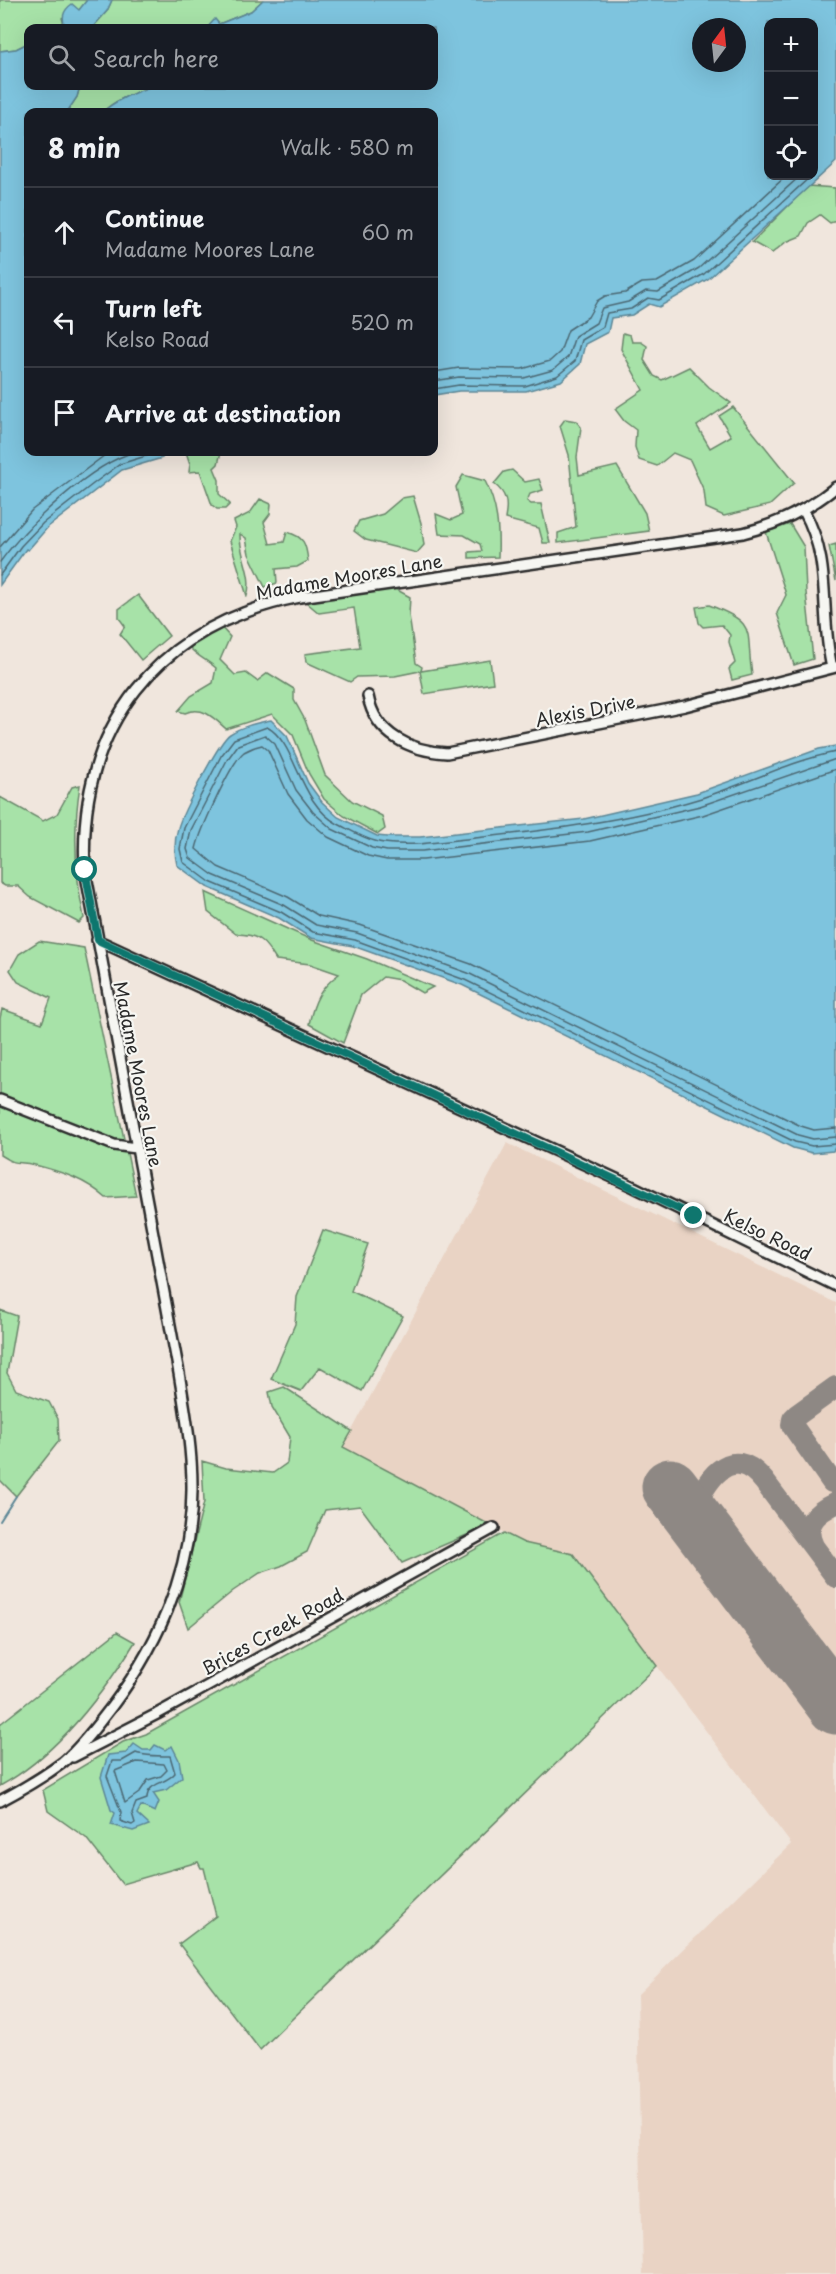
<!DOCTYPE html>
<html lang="en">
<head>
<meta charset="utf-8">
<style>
	:root { --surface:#171b24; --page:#242831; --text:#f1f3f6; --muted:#9ea1a6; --line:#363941 }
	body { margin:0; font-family:"Playpen Sans",sans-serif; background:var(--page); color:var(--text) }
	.controls { position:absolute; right:18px; top:18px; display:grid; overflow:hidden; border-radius:12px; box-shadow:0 6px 24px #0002 }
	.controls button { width:54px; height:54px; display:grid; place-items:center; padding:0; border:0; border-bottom:2px solid var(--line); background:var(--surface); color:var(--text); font:30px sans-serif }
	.compass { position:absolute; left:692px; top:18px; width:54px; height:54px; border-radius:50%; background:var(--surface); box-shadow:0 6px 24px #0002; rotate:15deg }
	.stop { position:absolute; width:18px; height:18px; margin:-14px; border:4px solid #0f766e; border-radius:50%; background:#fff }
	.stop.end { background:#0f766e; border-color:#fff; box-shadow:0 2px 6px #0008 }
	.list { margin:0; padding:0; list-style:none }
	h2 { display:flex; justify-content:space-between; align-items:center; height:78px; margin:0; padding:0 24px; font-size:26px }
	h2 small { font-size:20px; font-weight:400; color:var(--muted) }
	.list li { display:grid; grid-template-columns:39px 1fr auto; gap:18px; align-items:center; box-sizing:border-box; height:90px; padding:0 24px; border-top:2px solid var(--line) }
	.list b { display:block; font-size:22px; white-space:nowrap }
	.list p { margin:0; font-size:20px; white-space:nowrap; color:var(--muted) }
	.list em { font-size:20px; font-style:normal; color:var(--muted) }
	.icon { flex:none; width:33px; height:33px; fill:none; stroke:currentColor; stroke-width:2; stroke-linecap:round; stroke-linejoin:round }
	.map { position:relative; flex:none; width:836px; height:2274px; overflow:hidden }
	.search { position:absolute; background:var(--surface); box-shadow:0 6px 24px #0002; left:24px; top:24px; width:414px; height:66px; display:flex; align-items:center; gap:15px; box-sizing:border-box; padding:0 21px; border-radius:12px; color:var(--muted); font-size:22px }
	.panel { position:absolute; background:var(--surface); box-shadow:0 6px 24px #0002; left:24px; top:108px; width:414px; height:348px; border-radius:12px }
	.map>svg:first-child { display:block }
</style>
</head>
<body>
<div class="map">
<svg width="836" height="2274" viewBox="0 0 836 2274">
	<rect width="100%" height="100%" fill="#f0e6dd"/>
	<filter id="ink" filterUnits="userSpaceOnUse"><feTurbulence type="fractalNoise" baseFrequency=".0167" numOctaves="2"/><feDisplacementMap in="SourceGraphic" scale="12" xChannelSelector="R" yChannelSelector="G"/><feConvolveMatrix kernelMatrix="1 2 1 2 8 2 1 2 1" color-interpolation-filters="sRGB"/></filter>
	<g filter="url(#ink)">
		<path fill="#e9d3c4" d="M507,1143L836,1303V2274H643L637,1995L791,1844L573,1554L524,1543L343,1447Z"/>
		<path fill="#a7e2a8" stroke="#69866a" stroke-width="1.5" d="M0,0H87L79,10L62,18L65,28H28V43L16,49L0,51Z
			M112,0H263L251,11L219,24L215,20L207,28H92L107,11Z
			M80,86H152C137,92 114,100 103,112H67L77,97Z
			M808,186L835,188L836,221L830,223L820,215L808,223L801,236L786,242L772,253L752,242Z
			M623,333L630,335L632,342H641L647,346L644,360L654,376L662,380L689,367L709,387L731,403L697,426L710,448L731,436L719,416L733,407L794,483L770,505L724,516L706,508L704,491L690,460L673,453L657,466L639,460L635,447L636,430L624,421L615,409L643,390L621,349Z
			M565,419L576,421L581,427L577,457L579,475L617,466L645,513L649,531L558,543V533L576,527L569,455L560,426Z
			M186,452H221L218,464L214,468L219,480V494L230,504L225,509H217L212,505L200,471L189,472L190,464Z
			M512,470L525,482L539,479L543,490L530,494L527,501L531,504H541L550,543H543L539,528L505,519C508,503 507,494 494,484L504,472Z
			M463,475L485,481C498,506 499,529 498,557L469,558V552L482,551L480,544L464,535L439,534L436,514L451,520L462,515L456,487Z
			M413,496L421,523L424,545L417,553L366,540L354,531L359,521L383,514L402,498Z
			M260,499L271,504L270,514L264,522L270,544L284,542L287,532C304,537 306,543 308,561L297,567L276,569L277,583L265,587L249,554L246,538L240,534C239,556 254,575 247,596L230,541L236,527L234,521L250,513Z
			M790,524L804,547L806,592L813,659L794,665L777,613L786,595L784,588L766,532Z
			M836,544V581L829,546Z
			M392,587L410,597L409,615L416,663L422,667L421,671L490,660L493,683L424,694L420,671L395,676L357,677L350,682L306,662L305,654L360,647L354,608L319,613L306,602Z
			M138,595L169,636L141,660L120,634L125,626L119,618V609Z
			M709,605C759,624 745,629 752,675L732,680L729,669L735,663L729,642L730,635L722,625L703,627L699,623L696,607Z
			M220,626L230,637L220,660L235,675L246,673L257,681L268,673L294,689V700L305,720L325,775L352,801L382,816L385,829L378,834L344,816L324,799L309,774L293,735L272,714L226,729C213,717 203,706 185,713L178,711L191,696L213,683L216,668C207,660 198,657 190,648L195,641Z
			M80,785C73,829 75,875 84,918L79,923L30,897L18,886H5L0,883V797L43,821L57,814L72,787Z
			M205,892L312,940L367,959L433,987L422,993L400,980L383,977L361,995L343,1043L309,1024C314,1001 320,988 339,974L310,964L276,960C265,942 259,934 236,934L208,912Z
			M39,941L84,948L136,1196L106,1198C85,1179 62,1172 35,1165C17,1160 19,1167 0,1155V1018L2,1009L42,1023L51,998L18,982L10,970L19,954Z
			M323,1230L368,1244L351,1291L403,1316L362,1391L320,1367L301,1391L271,1379L295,1324L297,1297Z
			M0,1310L17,1316L7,1373L16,1390L49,1402L58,1419L59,1441L16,1496L0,1480Z
			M284,1387L352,1431L343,1447L490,1525L402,1563L360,1506L325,1510L307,1552L281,1566L260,1573L233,1591L188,1628L179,1602L204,1502L202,1461L226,1468L273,1473L287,1463L290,1437L272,1407L269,1392Z
			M504,1533L524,1543L573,1554L657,1666L260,2050L179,1944L216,1916L204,1868H201L198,1862L122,1884L86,1838L48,1811L43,1790L123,1742L146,1734Z
			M117,1632L135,1642C101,1697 57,1755 0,1786V1724Z"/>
		<path fill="#7ec4de" stroke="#5d8796" stroke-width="1.5" fill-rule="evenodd" d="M87,0H112L107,11L92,28H65C62,18 62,11 72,4L79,10Z
			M263,0H836V162L708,279L659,307L649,304L632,315L611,318L608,332L585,344L580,364L561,381L526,391H459L434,395V112H103C114,100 137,92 152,86H434V28H207L215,19L219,24L251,11ZM768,22H814V176H768ZM701,27H737V63H701Z
			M28,43V86H80L77,97L67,112H28V452H166L162,458L122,470L48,527L28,550L26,549L0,585V51L16,49Z
			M271,720L287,736L308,783L322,802L338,817L377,836L387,837H420L584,819L697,793L819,749L836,746V1146L833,1151L812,1153L793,1148L462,985L353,946L311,938L279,918L207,887L177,865C174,852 174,841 178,828C182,813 219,741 230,734C242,726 257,723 271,720Z
			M134,1744L143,1750H151L155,1745L165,1750L172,1746L179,1760L182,1777L166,1790L153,1793L159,1802L155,1812L141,1806L137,1814L149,1825L133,1831L111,1825L115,1813L111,1810L101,1777L108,1755L126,1753Z"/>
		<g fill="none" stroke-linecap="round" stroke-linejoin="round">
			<path stroke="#4c6873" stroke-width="1.5" d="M434,372L459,368L522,369L550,361L560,352L568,330L588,317L597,301L605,296L625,293L642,283L657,282L694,261L786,176
				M434,381L459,377L524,378L553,370L568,357L575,336L596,323L602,308L628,302L646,291L658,292L699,268L800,176
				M434,389L459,385L525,386L557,376L575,361L581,340L603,327L607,313L631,309L648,298L659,300L704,274L811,176
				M0,547L32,510L109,452
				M0,562C26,526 92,463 135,452
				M0,575L21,546L43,523L93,484L120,464L159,452
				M836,752C789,761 745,785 698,799C626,821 550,830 475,838C445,841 414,847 384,843C368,841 352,831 338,824C298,803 297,743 267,727L234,739L221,756L184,828L180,849L183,862L210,882L281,912L313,932L355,940L465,980L795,1142L812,1146L836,1144
				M836,759L700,806L588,832L422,851H387L372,848L332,829L313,812L296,790L275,744L265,735L238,745L227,760L191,830L187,849L190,858L213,875L284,905L316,925L357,933L468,973L798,1135L813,1139L836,1137
				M836,769L703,815L590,841L423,860H387L368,856L328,837L307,819L288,794L268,750L262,745C257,746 249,749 244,752C231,762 200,831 196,849L218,867L288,897L319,916L360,925L471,964L801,1126L814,1130L836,1128
				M136,1753C143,1756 162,1756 170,1756L175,1773C165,1785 147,1782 147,1799L136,1803L132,1813L135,1823L132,1825L120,1821L121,1812L107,1776L112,1761H122Z
				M137,1762L164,1764L167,1770L161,1776L148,1780L139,1793L125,1803L115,1771Z"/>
			<path stroke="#5d8796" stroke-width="2" d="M0,1521L16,1496"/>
			<path stroke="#8e8884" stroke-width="22" d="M832,1482L792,1425L793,1419L797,1415L836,1387
				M691,1514C704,1485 729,1438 764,1481L836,1577
				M813,1546C802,1524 817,1512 836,1503"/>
			<path stroke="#8e8884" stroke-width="57" d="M670,1487L836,1706"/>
			<g stroke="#2b2b2b" stroke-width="14">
				<path id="minor" d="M804,511C833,564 819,611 832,668
					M368,696C375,735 411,751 447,753L685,706L836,667
					M97,940L634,1187L836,1286
					M0,1100L114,1145L136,1148
					M73,1757L157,1714L494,1528
					M0,1801C21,1790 43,1777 62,1763C77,1751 90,1734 102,1719C155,1653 193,1573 192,1486C192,1448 185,1410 179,1373L85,870C77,725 158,625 300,597L743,533C778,524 808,510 836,487"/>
			</g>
			<use href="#minor" stroke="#f6f6f2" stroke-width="9"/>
		</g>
	</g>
	<g fill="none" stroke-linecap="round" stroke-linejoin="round" filter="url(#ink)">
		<path stroke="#0f766e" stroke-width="8" d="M85,870L98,940L694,1216"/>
	</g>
	<g text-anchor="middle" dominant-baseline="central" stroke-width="4.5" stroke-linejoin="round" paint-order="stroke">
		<g font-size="18" fill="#2b2b2b" stroke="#f6f6f2">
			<text transform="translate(349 576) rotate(-10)">Madame Moores Lane</text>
			<text transform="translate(585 710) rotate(-11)">Alexis Drive</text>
			<text transform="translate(139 1074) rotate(79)">Madame Moores Lane</text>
			<text transform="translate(768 1234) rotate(26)">Kelso Road</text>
			<text transform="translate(272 1631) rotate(-29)">Brices Creek Road</text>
		</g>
	</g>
</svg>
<div class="controls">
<button>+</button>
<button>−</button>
<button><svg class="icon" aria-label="locate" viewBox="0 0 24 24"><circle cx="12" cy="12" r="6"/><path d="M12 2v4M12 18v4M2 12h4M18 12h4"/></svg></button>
</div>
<svg class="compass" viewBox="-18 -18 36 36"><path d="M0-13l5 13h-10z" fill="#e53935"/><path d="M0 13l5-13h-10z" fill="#9ea1a6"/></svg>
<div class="stop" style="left:85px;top:870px"></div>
<div class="stop end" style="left:694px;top:1216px"></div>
<div class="search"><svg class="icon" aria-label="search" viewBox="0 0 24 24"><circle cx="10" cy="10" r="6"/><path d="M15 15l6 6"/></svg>Search here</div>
<section class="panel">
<h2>8 min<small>Walk · 580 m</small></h2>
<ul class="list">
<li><svg class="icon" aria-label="ahead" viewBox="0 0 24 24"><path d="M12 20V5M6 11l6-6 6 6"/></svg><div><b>Continue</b><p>Madame Moores Lane</p></div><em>60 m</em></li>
<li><svg class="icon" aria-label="left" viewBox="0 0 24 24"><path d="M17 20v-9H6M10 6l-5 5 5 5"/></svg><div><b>Turn left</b><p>Kelso Road</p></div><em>520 m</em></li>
<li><svg class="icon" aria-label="arrive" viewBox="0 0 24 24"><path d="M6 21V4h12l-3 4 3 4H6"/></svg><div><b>Arrive at destination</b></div></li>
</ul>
</section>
</div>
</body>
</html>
